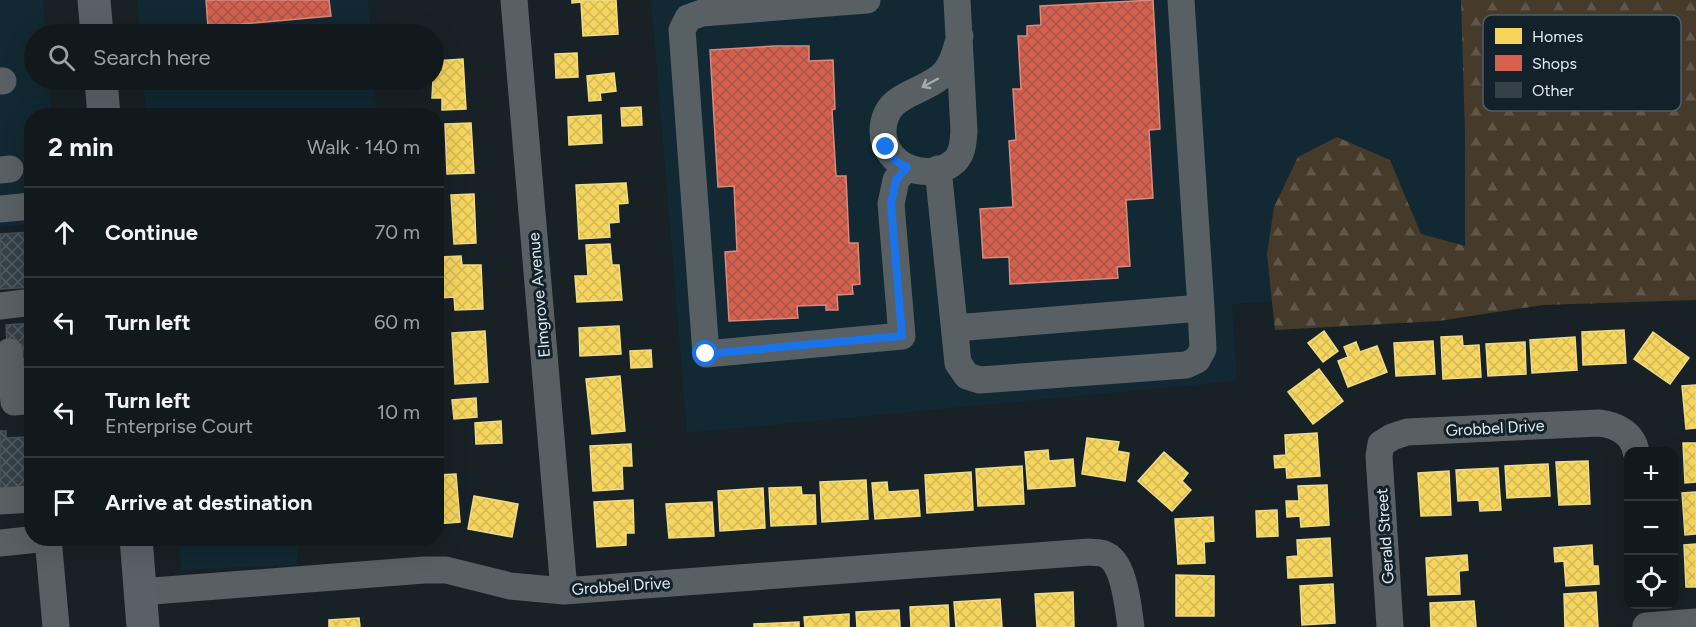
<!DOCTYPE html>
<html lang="en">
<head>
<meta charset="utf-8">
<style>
	:root { --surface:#12191c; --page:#1f2629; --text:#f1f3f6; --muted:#9ca0a3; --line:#31383b }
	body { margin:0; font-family:Figtree,sans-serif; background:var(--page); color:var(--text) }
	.controls { position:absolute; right:18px; bottom:18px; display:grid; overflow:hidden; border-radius:12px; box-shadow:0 6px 24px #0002 }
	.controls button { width:54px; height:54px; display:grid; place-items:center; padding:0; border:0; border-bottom:2px solid var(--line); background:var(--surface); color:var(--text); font:30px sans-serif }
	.stop { position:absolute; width:18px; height:18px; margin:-14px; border:4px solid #1a73e8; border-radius:50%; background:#fff }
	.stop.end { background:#1a73e8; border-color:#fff; box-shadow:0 2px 6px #0008 }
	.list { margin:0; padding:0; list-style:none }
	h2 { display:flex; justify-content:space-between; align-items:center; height:78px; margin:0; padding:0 24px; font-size:26px }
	h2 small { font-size:20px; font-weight:400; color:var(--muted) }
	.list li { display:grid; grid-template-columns:39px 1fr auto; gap:18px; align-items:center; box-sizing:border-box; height:90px; padding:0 24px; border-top:2px solid var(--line) }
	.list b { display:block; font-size:22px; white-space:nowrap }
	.list p { margin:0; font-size:20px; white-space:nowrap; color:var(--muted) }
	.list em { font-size:20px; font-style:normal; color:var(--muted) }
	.icon { flex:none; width:33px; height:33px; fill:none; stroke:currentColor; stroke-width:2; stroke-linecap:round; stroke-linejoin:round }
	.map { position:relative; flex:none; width:1696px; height:627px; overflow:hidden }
	.search { position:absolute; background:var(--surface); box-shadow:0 6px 24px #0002; left:24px; top:24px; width:420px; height:66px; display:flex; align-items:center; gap:15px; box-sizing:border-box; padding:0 21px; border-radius:33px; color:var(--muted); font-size:22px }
	.panel { position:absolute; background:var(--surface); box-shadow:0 6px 24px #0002; left:24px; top:108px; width:420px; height:438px; border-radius:24px }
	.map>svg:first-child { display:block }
</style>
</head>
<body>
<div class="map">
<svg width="1696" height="627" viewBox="0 0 1696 627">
	<defs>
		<pattern id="forest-firs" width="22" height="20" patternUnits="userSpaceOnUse" patternTransform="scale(1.5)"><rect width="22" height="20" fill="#463a2a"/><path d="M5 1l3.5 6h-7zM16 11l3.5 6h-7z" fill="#605749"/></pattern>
		<pattern id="homes-cross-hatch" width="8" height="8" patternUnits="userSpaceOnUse" patternTransform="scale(1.5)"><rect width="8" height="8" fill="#f6d55c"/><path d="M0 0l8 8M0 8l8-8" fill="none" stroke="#d2b858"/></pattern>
		<pattern id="shops-cross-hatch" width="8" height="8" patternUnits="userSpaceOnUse" patternTransform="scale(1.5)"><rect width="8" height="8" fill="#d6604d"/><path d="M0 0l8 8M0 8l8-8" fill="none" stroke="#a3574b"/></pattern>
		<pattern id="building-cross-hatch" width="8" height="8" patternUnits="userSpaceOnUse" patternTransform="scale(1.5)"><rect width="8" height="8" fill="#344147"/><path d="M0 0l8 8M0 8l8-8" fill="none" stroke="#515d62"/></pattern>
	</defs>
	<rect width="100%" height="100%" fill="#182125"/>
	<path fill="#122832" d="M0,0H43L46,34H34V80H49L52,115L32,116L31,224L0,227Z
		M137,0H368L371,34H140Z
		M651,0H1471L1489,288L1232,304L1237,381L687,433Z
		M143,80H374L377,115H146Z
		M179,539H297V565L181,570Z"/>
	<path fill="url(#forest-firs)" d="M1461,0H1696V300L1543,305L1439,321L1275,330L1267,254L1274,207L1298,157L1337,137L1390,160L1421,234L1465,246V134Z"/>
	<path fill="url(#homes-cross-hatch)" stroke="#efdb88" stroke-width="1.5" d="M572,0H616L618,34L583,36L581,2L572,3Z
		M577,53L578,77L556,78L555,54Z
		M463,59L466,109L442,110V98H432L434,61Z
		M614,73L616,91L600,93L601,100L589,101L587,76Z
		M641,107L642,125L622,126L621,108Z
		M601,115L602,143L569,145L568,117Z
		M471,123L474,173L447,174L445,124Z
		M626,183L628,203L618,204L619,222L609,223L610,237L579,239L576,185Z
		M474,194L476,243L454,244L451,195Z
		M610,244L612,265H619L622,300L577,302L575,276H588L586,245Z
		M461,256L462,265H481L483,309L455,310L454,297L441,298L439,257Z
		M619,326L621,354L580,356L579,328Z
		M1624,330L1626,363L1583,365L1582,332Z
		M485,331L488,382L455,384L452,333Z
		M1324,331L1338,351L1323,362L1308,343Z
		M1653,332L1689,358L1670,384L1634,359Z
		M1462,336L1463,346L1479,345L1481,377L1443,379L1441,337Z
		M1575,337L1577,370L1532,373L1530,340Z
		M1433,341L1435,374L1396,376L1394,343Z
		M1356,342L1360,352L1377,346L1387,372L1348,387L1338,361L1348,357L1344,347Z
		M1525,342L1526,374L1488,376L1486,344Z
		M651,350L652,367L631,368L630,351Z
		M1319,369L1343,401L1313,424L1288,392Z
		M620,376L625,431L592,434L586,379Z
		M1696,385V428L1686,429L1682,386Z
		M476,398L477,417L454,419L452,400Z
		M501,421L502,443L476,444L475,423Z
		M1317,433L1320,476L1287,478L1286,467L1275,468L1274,456L1286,455L1285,435Z
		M1087,438L1119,442L1117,451L1129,453L1125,481L1082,474Z
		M1683,443H1696V482L1685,483Z
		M631,444L632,466H622L623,489L593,491L590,446Z
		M1048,450L1049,461L1073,459L1075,486L1028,489L1025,452Z
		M1164,452L1188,473L1182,481L1191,490L1172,511L1138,481Z
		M1588,461L1590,504L1559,505L1556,462Z
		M1548,464L1550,496L1507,498L1505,466Z
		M1022,466L1024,504L978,506L976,469Z
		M1498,468L1501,510L1480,511L1479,500L1458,501L1456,470Z
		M1449,471L1451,515L1421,516L1418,473Z
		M971,472L973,510L927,513L925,475Z
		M456,474L460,522L436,524V475Z
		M866,480L868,519L822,522L820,482Z
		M887,482L888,492L918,490L920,516L875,519L872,483Z
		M1327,485L1329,525L1301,527L1300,516L1287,517L1286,501H1299L1298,486Z
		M801,487L802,495H815L816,524L771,526L769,488Z
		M763,488L765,528L720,531L718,491Z
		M1696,492V534L1685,535L1682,493Z
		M474,496L518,504L512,537L468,529Z
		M633,500L634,533H626V545L597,547L594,502Z
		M712,502L714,536L669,538L666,504Z
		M1277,510L1278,536L1257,537L1256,511Z
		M1213,517L1214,541L1204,542L1205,563L1178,564L1175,519Z
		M1330,538L1332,576L1288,578L1287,557L1298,556L1297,540Z
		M1696,544V587H1686L1684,545Z
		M1592,545L1593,566H1598L1599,584L1566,586L1564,561L1555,562L1554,548Z
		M1467,555L1468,570L1459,571L1460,594L1428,595L1426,558Z
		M1176,575L1214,576V616H1176Z
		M1333,584L1335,623L1302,625L1300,586Z
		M1073,592L1074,627H1037L1035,594Z
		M1596,592L1598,627H1565L1564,594Z
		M1000,599L1002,627H956L954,602Z
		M1474,601L1476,627H1431L1430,603Z
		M948,605L949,627H911L910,607Z
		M899,610L900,627H857L856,612Z
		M849,614V627H805L804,617Z
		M359,618L360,627H329V620Z
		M799,622V627H754V624Z"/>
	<path fill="url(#shops-cross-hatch)" stroke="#d9897e" stroke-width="1.5" d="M206,0H329L331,16L208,27Z
		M1153,0L1160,129L1149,130L1153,198L1126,200L1130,266L1117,267L1118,278L1010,284L1009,257L983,258L980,209L1013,207L1009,141L1016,140L1013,89H1021L1018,36H1027V26L1041,25L1040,6Z
		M775,46H809V61L833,60L835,109L832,110L836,176H846L849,243H858L860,284L852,285L853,294L837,295L838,310H826V305L797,306L798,318L729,321L725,252L737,251L734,186L718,187L710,50Z"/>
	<path fill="url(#building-cross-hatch)" stroke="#485053" stroke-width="1.5" d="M32,232V287L0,289V234Z
		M32,323V381L21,382L19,342L7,343L6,325Z
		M0,431H6V438L27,437L31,489L0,490Z"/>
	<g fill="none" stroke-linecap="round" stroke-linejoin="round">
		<path stroke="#596063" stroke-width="27" d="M514,0L564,591
			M867,0L702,13L688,18L682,30L706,354L902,336L891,204L896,180L907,167
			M957,0L964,131C963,142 963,153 955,161C930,184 883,167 883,131C884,94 918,95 940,77C952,68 956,50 960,36
			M0,81H3
			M938,169L958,363L967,376L980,380L1186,365L1197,360L1203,349L1201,308L1181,0
			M0,170L10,169
			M0,209L32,206
			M0,306L32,302
			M955,328L1201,308
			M9,352L14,402L32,400
			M0,501L32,499
			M48,538L56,627
			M0,543L47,538
			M140,592L424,570H446L510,586L564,591L1089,552C1094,553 1100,552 1104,554C1125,561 1128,608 1131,627
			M1646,626L1696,622
			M1390,627L1379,456L1381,444L1392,437L1407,432L1599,423C1616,425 1633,433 1636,452"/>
		<path stroke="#586166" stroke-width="33" d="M94,0L97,34
			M101,80L104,116
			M136,538L143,627"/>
	</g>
	<defs><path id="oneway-shaft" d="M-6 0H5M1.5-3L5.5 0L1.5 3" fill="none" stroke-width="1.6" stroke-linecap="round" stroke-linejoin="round" transform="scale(1.5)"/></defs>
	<use stroke="#a3acb1" href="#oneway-shaft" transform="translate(930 83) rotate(152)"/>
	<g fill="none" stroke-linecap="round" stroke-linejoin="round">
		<path stroke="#1a73e8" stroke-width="8" d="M706,354L902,336L891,204L896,180L907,167C896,163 891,157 886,147"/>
	</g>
	<g text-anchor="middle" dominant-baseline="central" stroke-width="6" stroke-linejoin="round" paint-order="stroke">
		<g font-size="16" fill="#e0eaf0" stroke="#13222a">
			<text transform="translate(539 295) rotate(-95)">Elmgrove Avenue</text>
			<text transform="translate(1495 428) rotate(-3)">Grobbel Drive</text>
			<text transform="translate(1385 536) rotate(-94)">Gerald Street</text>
			<text transform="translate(621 586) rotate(-4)">Grobbel Drive</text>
		</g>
	</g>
	<rect x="1483" y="15" width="198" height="96" rx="9" fill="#13222a" stroke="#505e65" stroke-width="1.5"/>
	<rect x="1495" y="28" width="27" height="16" fill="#f6d55c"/>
	<rect x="1495" y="55" width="27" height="16" fill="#d6604d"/>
	<rect x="1495" y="82" width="27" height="16" fill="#344147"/>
	<g font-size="16" fill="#e0eaf0">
		<text x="1532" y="42">Homes</text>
		<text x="1532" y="69">Shops</text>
		<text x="1532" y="96">Other</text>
	</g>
</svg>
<div class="controls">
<button>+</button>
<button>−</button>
<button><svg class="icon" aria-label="locate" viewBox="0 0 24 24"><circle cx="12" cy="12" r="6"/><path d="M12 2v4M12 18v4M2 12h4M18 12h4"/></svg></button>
</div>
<div class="stop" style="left:706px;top:354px"></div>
<div class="stop end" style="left:886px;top:147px"></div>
<div class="search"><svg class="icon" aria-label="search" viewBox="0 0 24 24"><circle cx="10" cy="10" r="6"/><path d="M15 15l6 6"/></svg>Search here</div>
<section class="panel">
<h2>2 min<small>Walk · 140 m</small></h2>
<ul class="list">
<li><svg class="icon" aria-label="ahead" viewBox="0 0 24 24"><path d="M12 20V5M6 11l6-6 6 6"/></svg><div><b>Continue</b></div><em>70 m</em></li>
<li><svg class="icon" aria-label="left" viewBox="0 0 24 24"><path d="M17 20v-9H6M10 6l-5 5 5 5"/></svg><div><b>Turn left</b></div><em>60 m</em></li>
<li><svg class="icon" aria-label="left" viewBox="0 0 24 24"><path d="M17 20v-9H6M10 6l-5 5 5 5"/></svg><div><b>Turn left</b><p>Enterprise Court</p></div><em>10 m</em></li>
<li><svg class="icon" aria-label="arrive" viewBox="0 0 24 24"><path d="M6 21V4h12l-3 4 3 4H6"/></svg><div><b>Arrive at destination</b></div></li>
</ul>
</section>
</div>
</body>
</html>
